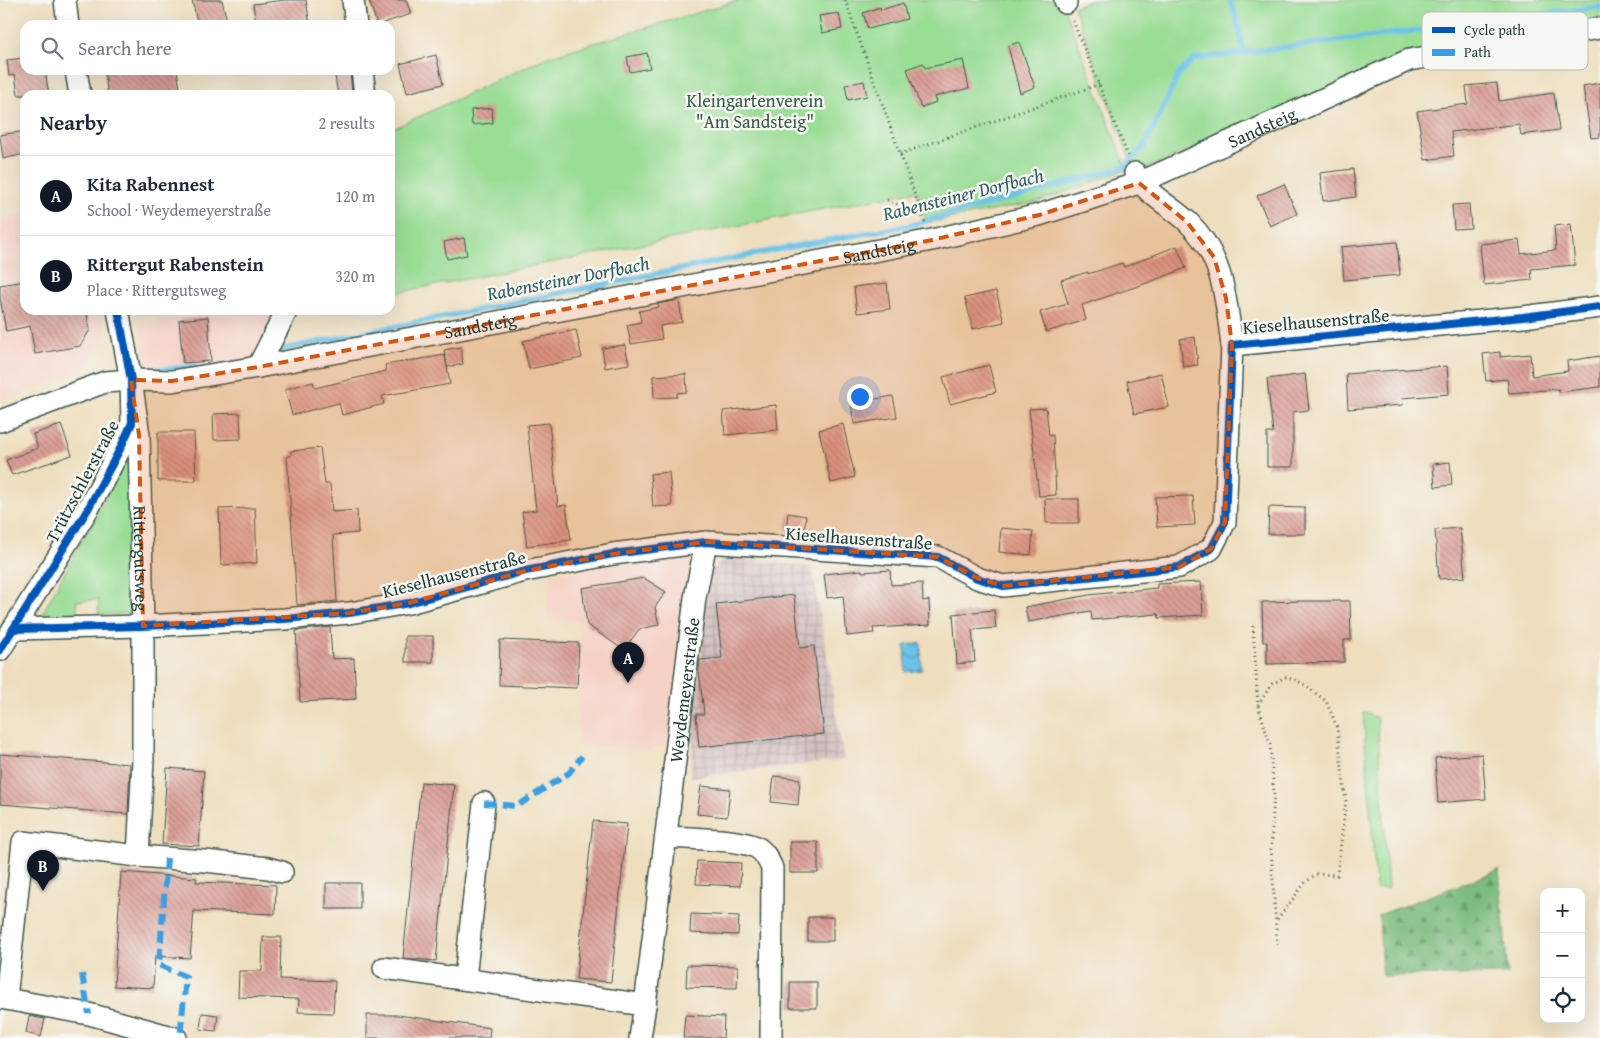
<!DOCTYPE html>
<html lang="en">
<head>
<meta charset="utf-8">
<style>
	:root { --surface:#fff; --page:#f6f6f7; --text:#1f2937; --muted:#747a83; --line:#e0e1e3; --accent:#111827 }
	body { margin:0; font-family:"Gentium Book Plus",serif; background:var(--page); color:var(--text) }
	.controls { position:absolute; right:15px; bottom:15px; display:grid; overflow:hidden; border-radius:10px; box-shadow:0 5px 20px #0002 }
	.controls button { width:45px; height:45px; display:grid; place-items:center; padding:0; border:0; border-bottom:1px solid var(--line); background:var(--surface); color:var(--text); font:25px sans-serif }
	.you { position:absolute; left:859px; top:396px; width:18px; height:18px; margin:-12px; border:4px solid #fff; border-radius:50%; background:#1a73e8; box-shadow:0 0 0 8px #1a73e833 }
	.badge { display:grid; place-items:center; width:32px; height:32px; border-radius:50%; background:var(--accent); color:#fff; font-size:16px; font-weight:700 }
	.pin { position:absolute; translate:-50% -41px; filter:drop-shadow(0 1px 2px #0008) }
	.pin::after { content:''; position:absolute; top:26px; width:18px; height:15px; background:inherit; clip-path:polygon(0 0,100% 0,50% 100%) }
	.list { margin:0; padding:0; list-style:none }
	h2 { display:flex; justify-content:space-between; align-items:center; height:65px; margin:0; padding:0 20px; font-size:21px }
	h2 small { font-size:16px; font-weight:400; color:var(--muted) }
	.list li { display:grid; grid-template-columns:32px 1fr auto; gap:15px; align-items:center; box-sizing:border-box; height:80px; padding:0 20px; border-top:1px solid var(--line) }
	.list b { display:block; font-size:19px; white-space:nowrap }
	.list p { margin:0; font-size:16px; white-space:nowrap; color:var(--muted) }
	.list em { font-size:16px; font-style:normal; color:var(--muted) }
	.icon { flex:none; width:28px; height:28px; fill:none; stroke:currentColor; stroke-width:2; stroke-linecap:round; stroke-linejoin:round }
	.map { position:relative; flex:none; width:1600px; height:1038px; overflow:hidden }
	.search { position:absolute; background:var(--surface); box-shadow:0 5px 20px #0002; left:20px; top:20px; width:375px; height:55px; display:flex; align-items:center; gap:12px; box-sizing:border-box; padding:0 18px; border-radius:15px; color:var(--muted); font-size:19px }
	.panel { position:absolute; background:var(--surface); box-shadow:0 5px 20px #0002; left:20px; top:90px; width:375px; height:225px; border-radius:15px }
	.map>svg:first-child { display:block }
</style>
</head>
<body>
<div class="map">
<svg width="1600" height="1038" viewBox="0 0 1600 1038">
	<defs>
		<pattern id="industrial-grid" width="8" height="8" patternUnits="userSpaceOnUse" patternTransform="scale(1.25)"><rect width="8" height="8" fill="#d1bfbf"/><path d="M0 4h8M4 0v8" fill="none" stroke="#a99c9c"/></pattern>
		<pattern id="forest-firs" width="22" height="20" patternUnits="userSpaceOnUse" patternTransform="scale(1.25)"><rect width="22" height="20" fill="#7bbc7e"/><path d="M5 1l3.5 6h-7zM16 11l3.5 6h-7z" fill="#649a68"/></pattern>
		<pattern id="water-waves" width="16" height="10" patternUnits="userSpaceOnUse" patternTransform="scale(1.25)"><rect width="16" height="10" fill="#6cc2e9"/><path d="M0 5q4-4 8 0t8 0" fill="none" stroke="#589fbe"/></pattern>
		<pattern id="building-back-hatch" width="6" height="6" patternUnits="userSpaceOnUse" patternTransform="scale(1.25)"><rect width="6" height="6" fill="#db9f96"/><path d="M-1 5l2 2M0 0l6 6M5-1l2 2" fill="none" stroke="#b1837b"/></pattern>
	</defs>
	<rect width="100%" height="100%" fill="#f6f6f2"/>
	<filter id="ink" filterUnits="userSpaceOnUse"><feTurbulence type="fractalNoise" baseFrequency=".02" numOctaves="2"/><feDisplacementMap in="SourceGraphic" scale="10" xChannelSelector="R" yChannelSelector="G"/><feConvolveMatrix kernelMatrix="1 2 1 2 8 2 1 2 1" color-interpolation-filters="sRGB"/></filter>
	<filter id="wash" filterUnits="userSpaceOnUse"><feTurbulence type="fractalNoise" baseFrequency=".0096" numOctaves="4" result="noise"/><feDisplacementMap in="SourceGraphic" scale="20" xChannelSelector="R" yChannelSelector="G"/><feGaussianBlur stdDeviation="1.12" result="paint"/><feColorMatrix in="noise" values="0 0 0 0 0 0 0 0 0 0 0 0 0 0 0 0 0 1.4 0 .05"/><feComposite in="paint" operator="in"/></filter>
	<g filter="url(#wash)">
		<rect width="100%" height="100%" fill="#eedebe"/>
		<path fill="#f6d1c5" d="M25,214V310H102L106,331L85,370L0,402V219Z
			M259,310H276L253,362L179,375L147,368L139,322Z
			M683,552L691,560L669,744L649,750L577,745L581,621L546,619L551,575Z"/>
		<path fill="url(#industrial-grid)" d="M727,556L812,567L844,760L690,777L709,573Z"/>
		<path fill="#9add95" stroke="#5c8d64" d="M740,0H1061L1127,170L1037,202L927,223L916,191L390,294V130L547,57Z
			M1092,0H1600V23L1400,60L1135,173L1074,7Z
			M131,452L134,613L99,615L98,600L77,601V615L41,616Z
			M1363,711L1377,718L1388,888L1376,889Z"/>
		<path fill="url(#forest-firs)" stroke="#4d7c59" d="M1499,870L1508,974L1382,976L1379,915Z"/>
		<path fill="url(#water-waves)" stroke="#46808e" d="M921,643L922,670L906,672L905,645Z"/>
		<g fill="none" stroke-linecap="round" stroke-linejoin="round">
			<path stroke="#6cc2e9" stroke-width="5.5" d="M1230,0L1236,18L1244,53
				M279,350L785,248L911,225L1123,168L1144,147L1180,72L1195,59L1600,7
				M149,370L195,367"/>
		</g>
		<g id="blocks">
			<path fill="url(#building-back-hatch)" d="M192,0H222L228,25H198Z
				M285,0H306L310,25H256L253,4Z
				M369,0H406L411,14L377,25Z
				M903,3L907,19L868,29L863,13L880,7L881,10Z
				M839,13L842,29L822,33L819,16Z
				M1019,42L1035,87L1020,93L1008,46Z
				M647,53L650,68L630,72L627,57Z
				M436,55L443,84L407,93L400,64Z
				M23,58L25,70H45L49,95H18L15,75L9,76L7,60Z
				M963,60L969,88L934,97L936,102L921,108L907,69L923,63L925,68Z
				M104,70H177L181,95H108Z
				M334,70H350L352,95H338Z
				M864,81L867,96L848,100L845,85Z
				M1497,83L1499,101L1554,93L1559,130L1521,135L1519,124L1451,132L1454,156L1425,160L1417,111L1468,104L1466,86Z
				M1600,83V137L1591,138L1583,86Z
				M492,108L493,123L472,125L471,110Z
				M25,131V154L3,159L0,135Z
				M1353,169L1356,197L1323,201L1320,173Z
				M1284,184L1297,214L1270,226L1257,196Z
				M1469,204L1471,228L1454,229L1452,205Z
				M1571,224L1575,265L1531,269L1532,280L1484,285L1480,244L1519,240L1521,254L1556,250L1554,226Z
				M464,238L467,255L447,259L444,242Z
				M1397,242L1400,275L1344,280L1341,247Z
				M1177,246L1186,268L1147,283L1082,305L1086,320L1046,332L1040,312L1068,304L1061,280L1088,272V274L1122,263L1124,267Z
				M25,281V310H86L90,330L80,346L35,354L30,326L6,331L0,298V285Z
				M887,283L890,309L857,313L854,287Z
				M996,291L1004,322L973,329L965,298Z
				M679,300L682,322L660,326L662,339L631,344L627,325L641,322L639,311L659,307L658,304Z
				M208,317L211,361L183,363L179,320Z
				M576,330L582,358L529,369L523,341Z
				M1195,337L1198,365L1183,367L1180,339Z
				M625,345L629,364L605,368L602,348Z
				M461,347L463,364L447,367L444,350Z
				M1500,352V357L1530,354L1532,376L1568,371L1567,361L1600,356V387L1559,392V389L1509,393L1507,379L1486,381L1483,354Z
				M445,355L450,384L382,396L384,404L342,415L339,403L292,415L285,389L313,382L315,388L386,371L385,365Z
				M989,365L996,392L950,404L943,377Z
				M1447,366L1449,394L1402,398L1403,405L1348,409L1346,374Z
				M1161,373L1169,407L1134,414L1127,381Z
				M686,374L687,392L677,393V397L654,398L653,376Z
				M1305,374L1309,410L1293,412V467H1267V433H1273L1267,379Z
				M893,396L897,417L854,424L851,403Z
				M776,405L778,430L725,435L723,411Z
				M1046,408L1049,436L1053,435L1056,495L1039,496L1029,409Z
				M240,413L241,439L214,440L213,414Z
				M549,423L558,506L566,505L571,540L527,546L522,512L536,510L527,425Z
				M843,424L855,477L831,483L819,430Z
				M61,425L72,455L12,475L6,460L38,448L33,434Z
				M158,432H194L196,481H158Z
				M320,448L325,484H330L332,512L357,510L358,533L333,535L337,601L297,605L287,456H291V451Z
				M1450,462L1452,485L1435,487L1433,464Z
				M669,472L672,506L653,507L650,474Z
				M1193,496L1195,525L1157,527L1155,497Z
				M1045,499H1079V523H1046Z
				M1269,507L1305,508V534H1268Z
				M255,508L257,563L221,565L219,509Z
				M788,513L806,516L804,533L786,530Z
				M1001,528L1033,531L1031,555L999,552Z
				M1460,528L1465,577L1439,579L1435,530Z
				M862,570V572L890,570L891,585L922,583L923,601L929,600L930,625L873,628L874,633L847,636L843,596L827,598L824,574Z
				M644,578L666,592L655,607L659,625L639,629L624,650L587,625L582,588Z
				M1201,582L1203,615L1159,618L1158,614L1092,620L1091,611L1028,622L1025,607L1089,595L1157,588V584Z
				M794,595L800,648L814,646L824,734L699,747L696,714H704L699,671L700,660L722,658L716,604Z
				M1303,601H1350L1351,640H1344V662L1267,664V642H1263L1262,602Z
				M994,610L996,628L972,630L975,662L957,664L953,614Z
				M330,627L332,659L354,658L356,699L300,702L296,631Z
				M405,636H433V662H405Z
				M500,640L579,643L577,688L499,685Z
				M0,754L130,764L128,814L0,804Z
				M1482,754L1486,799L1438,803L1435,758Z
				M167,768L204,771L199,846L162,844Z
				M774,776L800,779L798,805L771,802Z
				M421,782L454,785L436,961L403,958Z
				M701,786L730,789L727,817L697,814Z
				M593,821L627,824L611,982L576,979Z
				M790,842H818V873H790Z
				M697,861L741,863L740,886L696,884Z
				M121,872L197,878L196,882L276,885L275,914L194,911L190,958L155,956L153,988L114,986Z
				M326,883H360V909H326Z
				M691,914L739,916L738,935L690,933Z
				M808,917H833V941H808Z
				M263,937H281L280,979L335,981L333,1013L298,1012L299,999L238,997L239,971H262Z
				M687,965L738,966L737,988L686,987Z
				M790,982H817V1008H790Z
				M202,1013L218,1015L216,1031L200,1029Z
				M367,1015H398L490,1028L489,1038H367Z
				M685,1015L724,1017L723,1038H683Z
				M29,1016L45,1019L41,1037L26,1033Z"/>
		</g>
	</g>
	<g filter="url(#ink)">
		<use href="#blocks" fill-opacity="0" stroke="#3e5549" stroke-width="1"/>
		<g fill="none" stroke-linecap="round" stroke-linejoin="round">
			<g stroke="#3e5549" stroke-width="24">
				<g id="minor">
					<path d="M65,0L68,25"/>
					<path d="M353,0L356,25"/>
					<path d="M1065,0L1066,3"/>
					<path d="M76,70L80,95"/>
					<path d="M362,70L365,95"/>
					<path d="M1135,173C1145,194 1171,206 1188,222C1223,256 1226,298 1232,345"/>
					<path d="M258,367L287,310"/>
					<path id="s1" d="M131,380L139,435L143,626V760L138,856"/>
					<path id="s2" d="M0,421L105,382L131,380L172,381L258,367L932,240L1039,215L1139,183L1409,60L1600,28"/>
					<path d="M13,629L143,626L285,619L349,613L409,603L525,571L613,554L706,542L938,557L977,578L1003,586L1179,567L1211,549L1225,522L1232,345L1523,317L1600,307"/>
					<path d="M0,650L88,509L120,449L132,423L131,380L118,310"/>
					<path d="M666,837C686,838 740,839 756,847C764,851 768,859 772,868L771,1038"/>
					<path id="s3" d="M384,968L645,1005L695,598L706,542"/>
					<path d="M465,979L484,803"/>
					<path d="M0,998L89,1014L176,1038"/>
					<path d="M6,998L23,842L138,856L205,861L268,868L282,872"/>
					<path d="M640,1038L645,1005"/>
				</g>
			</g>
			<path stroke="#3e5549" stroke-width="3" stroke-dasharray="1 4" stroke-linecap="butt" d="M845,0L925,223
				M1073,21L1128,156
				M900,154L1100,84
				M887,200L921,214
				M1253,626L1258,705L1270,745L1274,792L1271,848L1277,945
				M1258,705L1272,684L1286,677L1302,683L1326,701L1337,727L1346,802L1337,875L1316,874L1305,883L1276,921"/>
			<use href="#minor" stroke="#fff" stroke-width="21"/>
			<path stroke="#3c9ee2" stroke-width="6" stroke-dasharray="12 6" stroke-linecap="butt" d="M484,803L517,806L569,773L582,756
				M167,858L159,965L186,977L180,1038
				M82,974L89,1014"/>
			<g stroke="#f6f6f2" stroke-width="11">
				<path id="cycleway" d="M13,629L143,626L285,619L349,613L409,603L525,571L613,554L706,542L938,557L977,578L1003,586L1179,567L1211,549L1225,522L1232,345L1523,317L1600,307
					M0,650L88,509L120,449L132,423L131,380L118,310"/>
			</g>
			<use href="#cycleway" stroke="#0057b8" stroke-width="8"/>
		</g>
	</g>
	<path fill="#d45610" fill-opacity="0.2" stroke="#d45610" stroke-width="4" stroke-dasharray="10 6" stroke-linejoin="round" d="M1139,183L1187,222L1214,257L1226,298L1232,345L1225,522L1211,549L1179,567L1003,586L977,578L938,557L706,542L613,554L525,571L409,603L349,613L143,626L139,435L131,380L172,381L258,367L932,240L1039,215Z"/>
	<g text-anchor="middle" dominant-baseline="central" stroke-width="5" stroke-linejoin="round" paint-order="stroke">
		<g font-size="18" fill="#385d47" stroke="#f6f6f2">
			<text x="755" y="100">Kleingartenverein<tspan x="755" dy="21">"Am Sandsteig"</tspan></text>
		</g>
		<g font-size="18" fill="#1f3d34" stroke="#f6f6f2">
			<text stroke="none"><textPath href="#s2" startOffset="1302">Sandsteig</textPath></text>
			<text stroke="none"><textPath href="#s2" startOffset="898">Sandsteig</textPath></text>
			<text transform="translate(1316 321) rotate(-5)">Kieselhausenstraße</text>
			<text stroke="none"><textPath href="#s2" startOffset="492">Sandsteig</textPath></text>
			<text transform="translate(82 481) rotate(-62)">Trützschlerstraße</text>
			<text transform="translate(859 538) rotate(4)">Kieselhausenstraße</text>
			<text stroke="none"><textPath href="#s1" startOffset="179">Rittergutsweg</textPath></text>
			<text transform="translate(454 574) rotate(-14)">Kieselhausenstraße</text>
			<text stroke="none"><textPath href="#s3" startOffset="581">Weydemeyerstraße</textPath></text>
		</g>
		<g font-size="19" font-style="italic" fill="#325e61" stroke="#f6f6f2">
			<text transform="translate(963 194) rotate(-14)">Rabensteiner Dorfbach</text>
			<text transform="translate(568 278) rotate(-11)">Rabensteiner Dorfbach</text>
		</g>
	</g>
	<rect x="1422" y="12" width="166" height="58" rx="8" fill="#f6f6f2" stroke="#b6beb9" stroke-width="1"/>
	<rect x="1432" y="27" width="23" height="6" fill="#0057b8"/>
	<rect x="1432" y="49" width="23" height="7" fill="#3c9ee2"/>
	<g font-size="14" fill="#1f3d34">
		<text x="1464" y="35">Cycle path</text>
		<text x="1464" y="57">Path</text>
	</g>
</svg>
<div class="controls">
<button>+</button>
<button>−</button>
<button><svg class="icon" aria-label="locate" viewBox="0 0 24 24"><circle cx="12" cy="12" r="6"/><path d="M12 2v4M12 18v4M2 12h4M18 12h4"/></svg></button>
</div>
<div class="you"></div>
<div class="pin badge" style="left:628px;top:683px">A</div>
<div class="pin badge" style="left:43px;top:891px">B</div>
<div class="search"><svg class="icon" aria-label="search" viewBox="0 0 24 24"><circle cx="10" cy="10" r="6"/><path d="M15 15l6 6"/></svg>Search here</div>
<section class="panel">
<h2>Nearby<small>2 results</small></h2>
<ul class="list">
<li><span class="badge">A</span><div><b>Kita Rabennest</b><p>School · Weydemeyerstraße</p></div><em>120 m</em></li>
<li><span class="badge">B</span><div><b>Rittergut Rabenstein</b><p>Place · Rittergutsweg</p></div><em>320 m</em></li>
</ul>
</section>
</div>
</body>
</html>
